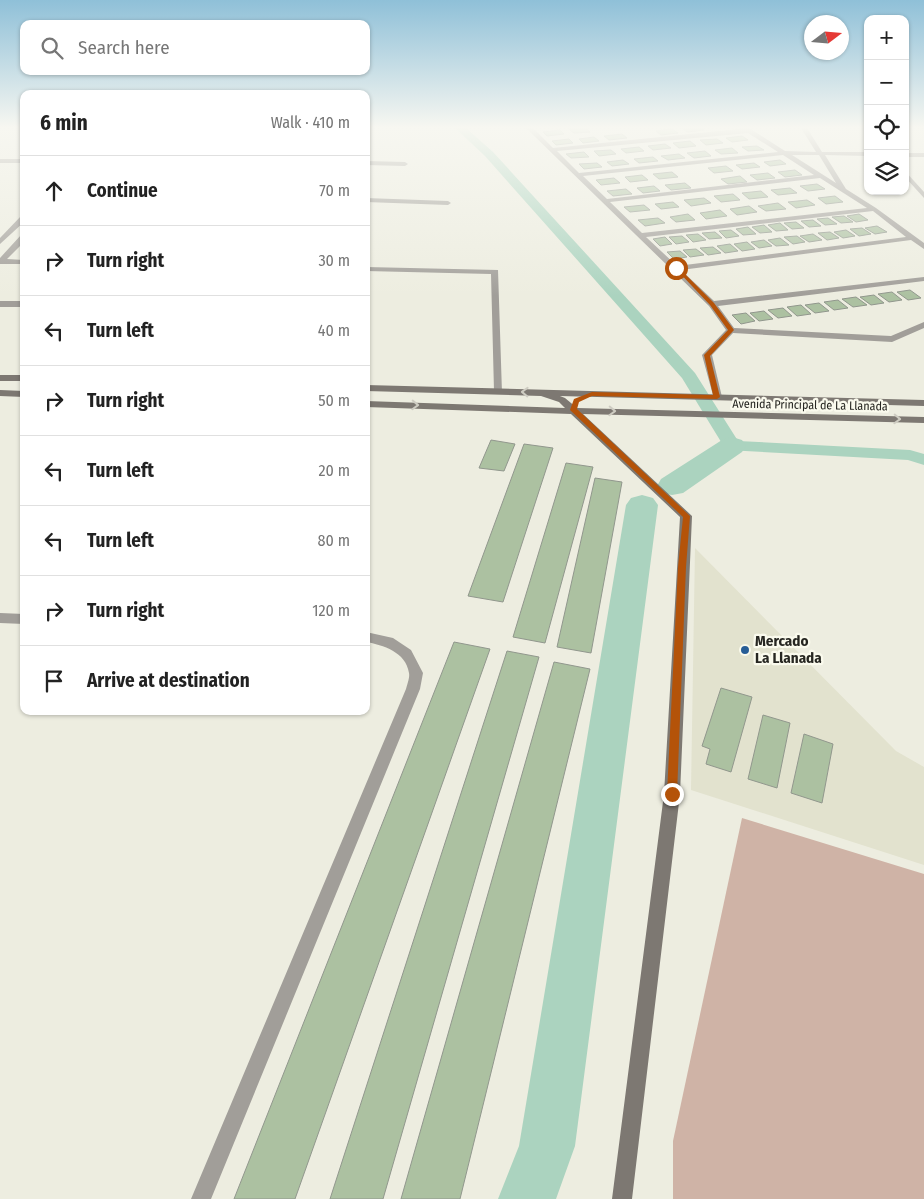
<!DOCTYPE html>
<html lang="en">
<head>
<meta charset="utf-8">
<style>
	:root { --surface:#fff; --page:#f6f6f6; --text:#222; --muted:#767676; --line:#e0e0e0 }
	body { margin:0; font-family:"Fira Sans Condensed",sans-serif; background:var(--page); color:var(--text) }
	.controls { position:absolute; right:15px; top:15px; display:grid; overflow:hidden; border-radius:10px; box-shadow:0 1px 4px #0004 }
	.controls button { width:45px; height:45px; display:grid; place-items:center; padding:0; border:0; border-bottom:1px solid var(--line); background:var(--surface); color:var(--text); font:25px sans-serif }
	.compass { position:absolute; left:804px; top:15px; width:45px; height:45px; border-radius:50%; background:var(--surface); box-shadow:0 1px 4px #0004; rotate:74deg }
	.stop { position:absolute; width:15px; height:15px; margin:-11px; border:4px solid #b45309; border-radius:50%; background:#fff }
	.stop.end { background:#b45309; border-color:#fff; box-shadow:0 1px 5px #0008 }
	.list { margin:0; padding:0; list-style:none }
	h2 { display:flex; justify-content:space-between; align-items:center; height:65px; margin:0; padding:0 20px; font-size:21px }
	h2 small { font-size:16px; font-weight:400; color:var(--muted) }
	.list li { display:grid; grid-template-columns:32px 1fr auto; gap:15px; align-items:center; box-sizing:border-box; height:70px; padding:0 20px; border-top:1px solid var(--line) }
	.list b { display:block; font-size:19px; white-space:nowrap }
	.list em { font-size:16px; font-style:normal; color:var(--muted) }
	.icon { flex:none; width:28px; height:28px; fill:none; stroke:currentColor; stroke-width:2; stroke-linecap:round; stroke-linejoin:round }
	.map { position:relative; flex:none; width:924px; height:1199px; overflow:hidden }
	.search { position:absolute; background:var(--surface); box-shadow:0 1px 4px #0004; left:20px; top:20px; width:350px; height:55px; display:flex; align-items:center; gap:12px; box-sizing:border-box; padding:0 18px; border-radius:10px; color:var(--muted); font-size:19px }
	.panel { position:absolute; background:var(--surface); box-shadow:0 1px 4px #0004; left:20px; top:90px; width:350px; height:625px; border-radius:10px }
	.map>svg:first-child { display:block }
</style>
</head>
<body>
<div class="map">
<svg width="924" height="1199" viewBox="0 0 924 1199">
	<rect width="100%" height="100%" fill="#edede0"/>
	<path fill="#e2e2ce" d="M695,548L896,751L924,767V865L691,790Z"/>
	<path fill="#cfb3a6" d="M742,818L924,874V1199H673V1141Z"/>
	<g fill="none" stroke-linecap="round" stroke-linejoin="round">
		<path fill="#abd3bf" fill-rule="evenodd" d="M455,128H466L493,152L695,373L738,441L910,450L924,454V465L908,460L726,450L682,378L485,156Z"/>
		<path fill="#abd3bf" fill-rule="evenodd" d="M732,437L742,440L746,446L742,452L683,493L672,495L661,493L657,486L661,479L722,440Z
			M642,495L653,498L658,505L575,1146L556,1199H498L519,1146L626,505L631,498Z"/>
	</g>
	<path fill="#acc1a1" stroke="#91978d" d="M585,128L590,132L574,133L569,129Z
		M682,128H701L704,130L687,132Z
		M672,129L678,133L661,135L656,131Z
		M560,130L564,134L547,136L543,132Z
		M622,134L627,138L609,140L604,136Z
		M742,136L748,140L732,142L726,138Z
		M594,137L599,141L583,143L579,139Z
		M569,139L573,143L556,145L552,141Z
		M717,139L723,143L706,145L700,140Z
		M690,141L696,146L679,148L673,143Z
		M665,144L671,148L653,150L648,146Z
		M757,146L764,150L748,151L742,147Z
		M639,147L644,151L626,153L621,149Z
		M732,148L738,153L721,154L715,150Z
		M611,150L616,154L599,156L594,151Z
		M705,151L711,156L694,158L687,153Z
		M584,152L589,157L571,158L566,154Z
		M679,154L685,158L668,160L661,156Z
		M653,157L658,161L639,163L634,159Z
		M623,160L629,164L612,166L607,162Z
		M780,160L786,164L770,166L764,162Z
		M597,163L602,167L584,169L579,164Z
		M754,163L760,167L742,169L736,165Z
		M726,166L733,171L714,173L708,168Z
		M795,170L802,175L785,177L778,172Z
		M672,172L678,177L659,179L653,174Z
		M768,173L775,178L757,180L750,175Z
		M642,175L648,180L630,182L625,177Z
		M740,176L747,182L728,184L721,179Z
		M614,178L620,183L601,185L596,180Z
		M685,183L691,188L671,190L665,185Z
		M817,184L825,189L808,191L800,186Z
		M654,186L660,191L643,193L637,188Z
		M790,188L797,193L778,195L771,190Z
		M626,189L632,194L613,196L607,191Z
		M761,191L768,197L749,199L742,193Z
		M733,194L740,200L721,202L714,196Z
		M835,196L843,202L826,204L818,198Z
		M704,198L711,203L691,206L684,200Z
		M807,200L815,205L796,208L788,202Z
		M673,202L679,207L661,209L655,204Z
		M778,203L786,209L766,211L758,206Z
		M644,205L650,210L630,212L624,207Z
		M749,206L757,212L737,215L730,209Z
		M720,210L727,216L706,219L700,213Z
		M688,214L695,220L676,222L670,217Z
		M859,214L868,220L856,222L847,216Z
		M844,216L853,222L841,223L832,217Z
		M658,218L665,223L645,226L638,220Z
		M828,218L837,224L825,225L817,219Z
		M813,220L821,226L809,227L801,221Z
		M796,222L804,228L792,229L784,223Z
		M780,223L788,230L776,231L768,225Z
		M764,225L772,232L760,233L752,227Z
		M877,226L887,232L875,234L865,228Z
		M748,227L756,234L743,235L736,229Z
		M862,228L871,234L859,236L850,229Z
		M731,230L739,236L726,238L719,231Z
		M846,230L855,236L843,238L834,232Z
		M715,232L722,238L709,239L702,233Z
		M830,232L839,238L827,240L818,233Z
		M698,234L706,240L693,242L686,235Z
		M813,234L822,240L809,242L800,236Z
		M682,236L689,242L676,244L669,237Z
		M797,236L805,242L793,244L784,237Z
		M665,237L672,244L660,246L653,239Z
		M780,238L789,245L776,246L768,240Z
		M764,240L772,246L759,248L751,242Z
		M747,242L755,249L742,251L734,244Z
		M730,244L738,251L725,253L717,246Z
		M713,247L721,253L708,255L700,248Z
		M696,249L704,255L690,257L683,250Z
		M680,251L687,257L674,259L667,252Z
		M910,290L921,298L908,300L897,292Z
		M892,292L902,300L889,302L878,294Z
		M874,295L884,303L871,305L860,297Z
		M856,297L867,305L853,307L842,299Z
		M838,300L848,308L834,310L824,302Z
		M819,303L829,311L815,313L805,305Z
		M801,305L811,314L797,316L787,307Z
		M783,308L792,316L778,318L768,310Z
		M764,311L773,319L759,321L750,313Z
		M746,313L755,321L741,324L732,315Z
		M491,440L515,444L504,471L479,468Z
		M524,444L553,448L503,602L468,596Z
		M566,463L593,467L545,643L513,637Z
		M595,478L622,482L591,653L557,647Z
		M454,642L490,649L295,1199H234Z
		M507,651L539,657L383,1199H330Z
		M554,662L590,669L460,1199H401Z
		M721,688L752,697L731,772L706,764L710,749L702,746Z
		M763,715L790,723L777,788L748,779Z
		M804,734L833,744L822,803L791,793Z"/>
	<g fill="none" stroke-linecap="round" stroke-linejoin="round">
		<path fill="#a19e99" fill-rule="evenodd" d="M526,128H533L553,148L749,128L785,151L816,152L801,128H807L822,152H868V156L825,155L846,189L876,208L924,243V249L911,240L681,270L714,301L924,277V281L718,306L734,328L891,336L924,322V328L892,342L733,333L712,355L722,397L720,399H714L702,355L726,330L709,306ZM748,133L778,152L579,173L557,151ZM783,155L814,175L607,199L583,176ZM792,155H819L836,183ZM820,178L867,208L642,233L610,202ZM873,211L906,237L677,266L646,237Z
			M905,153H924V157H905Z
			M0,159H24V163H0Z
			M366,161L405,162L408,164L405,166L366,165Z
			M905,171L924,192V198L905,177Z
			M366,198L448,201L451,203L448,205L366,202Z
			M21,216H24V222L0,244V238Z
			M21,235H24V242L7,259L24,260V264H0V258Z
			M366,267L498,270L502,393H496L494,391L491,274L366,271Z
			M0,301H24V307H0Z
			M0,613L24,614V624L0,623Z
			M366,632L393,638L411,650L423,673L420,689L211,1199H191L406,689C407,685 410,677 409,673C406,652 383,645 366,642Z"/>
		<path fill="#7d7872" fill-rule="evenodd" d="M0,375H24V381H0Z
			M366,385L924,400V406L560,396L565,398L577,408L924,417V423L583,414L692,516L680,794L632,1199H612L664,794L680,517L571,414L366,407V401L565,408L559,402L541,396L366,391Z
			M0,390L24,391V397L0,396Z"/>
	</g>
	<defs><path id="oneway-chevron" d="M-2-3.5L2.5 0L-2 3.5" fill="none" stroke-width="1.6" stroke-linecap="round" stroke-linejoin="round" transform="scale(1.25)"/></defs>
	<g stroke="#ceccc2">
		<use href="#oneway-chevron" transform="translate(525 392) rotate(-178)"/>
		<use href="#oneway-chevron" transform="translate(415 405) rotate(2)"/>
		<use href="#oneway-chevron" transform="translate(612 411) rotate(2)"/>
		<use href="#oneway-chevron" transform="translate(897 419) rotate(2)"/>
	</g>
	<linearGradient id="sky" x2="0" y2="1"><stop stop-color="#8fc0d8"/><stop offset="0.43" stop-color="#f7f7f1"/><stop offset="1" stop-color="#f7f7f1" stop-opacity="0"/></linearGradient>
	<rect width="924" height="296" fill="url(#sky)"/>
	<path fill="#b45309" d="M674,267H678L714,303L734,330L710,356L720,397L717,399L592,396L579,402L577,409L690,516L686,567L677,794L672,798L667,794L678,567L683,517L570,410L574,399L592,392L713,395L704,355L728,330L710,305Z"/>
	<circle fill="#275d96" stroke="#fafaed" stroke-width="2" cx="745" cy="650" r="5"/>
	<g text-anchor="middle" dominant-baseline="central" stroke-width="4.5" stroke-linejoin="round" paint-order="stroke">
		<g font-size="12" fill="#262621" stroke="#fafaed">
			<text transform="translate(810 405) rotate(1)">Avenida Principal de La Llanada</text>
		</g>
		<g font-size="15" font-weight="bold" fill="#262621" stroke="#fafaed" text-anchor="start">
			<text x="755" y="641">Mercado<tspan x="755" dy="17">La Llanada</tspan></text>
		</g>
	</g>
</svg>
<div class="controls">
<button>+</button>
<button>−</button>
<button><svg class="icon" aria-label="locate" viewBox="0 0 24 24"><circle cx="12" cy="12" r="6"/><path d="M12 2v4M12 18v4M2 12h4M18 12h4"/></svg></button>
<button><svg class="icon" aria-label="layers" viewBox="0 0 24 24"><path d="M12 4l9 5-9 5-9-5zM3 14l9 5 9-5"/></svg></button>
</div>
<svg class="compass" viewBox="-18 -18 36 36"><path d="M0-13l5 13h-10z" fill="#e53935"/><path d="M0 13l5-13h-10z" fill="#767676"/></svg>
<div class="stop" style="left:676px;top:268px"></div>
<div class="stop end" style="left:672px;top:794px"></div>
<div class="search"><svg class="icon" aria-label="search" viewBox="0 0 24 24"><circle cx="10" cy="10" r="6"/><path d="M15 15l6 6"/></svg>Search here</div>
<section class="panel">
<h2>6 min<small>Walk · 410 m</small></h2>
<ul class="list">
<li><svg class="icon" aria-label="ahead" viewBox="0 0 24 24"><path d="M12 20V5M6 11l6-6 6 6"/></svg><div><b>Continue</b></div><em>70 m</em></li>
<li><svg class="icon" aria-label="right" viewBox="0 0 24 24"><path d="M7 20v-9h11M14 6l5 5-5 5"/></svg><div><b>Turn right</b></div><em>30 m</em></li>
<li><svg class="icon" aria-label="left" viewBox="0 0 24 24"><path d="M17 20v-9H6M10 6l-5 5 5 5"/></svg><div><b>Turn left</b></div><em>40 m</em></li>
<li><svg class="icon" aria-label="right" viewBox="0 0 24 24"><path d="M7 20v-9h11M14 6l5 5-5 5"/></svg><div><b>Turn right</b></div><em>50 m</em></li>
<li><svg class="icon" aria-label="left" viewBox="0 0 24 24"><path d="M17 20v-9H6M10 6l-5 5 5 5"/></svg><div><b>Turn left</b></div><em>20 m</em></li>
<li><svg class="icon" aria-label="left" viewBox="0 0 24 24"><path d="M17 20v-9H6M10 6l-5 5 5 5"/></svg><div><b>Turn left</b></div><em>80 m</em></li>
<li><svg class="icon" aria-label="right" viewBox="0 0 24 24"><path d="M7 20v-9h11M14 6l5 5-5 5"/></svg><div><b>Turn right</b></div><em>120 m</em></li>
<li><svg class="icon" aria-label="arrive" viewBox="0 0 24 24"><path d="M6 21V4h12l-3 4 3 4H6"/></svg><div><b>Arrive at destination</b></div></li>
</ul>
</section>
</div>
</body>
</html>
